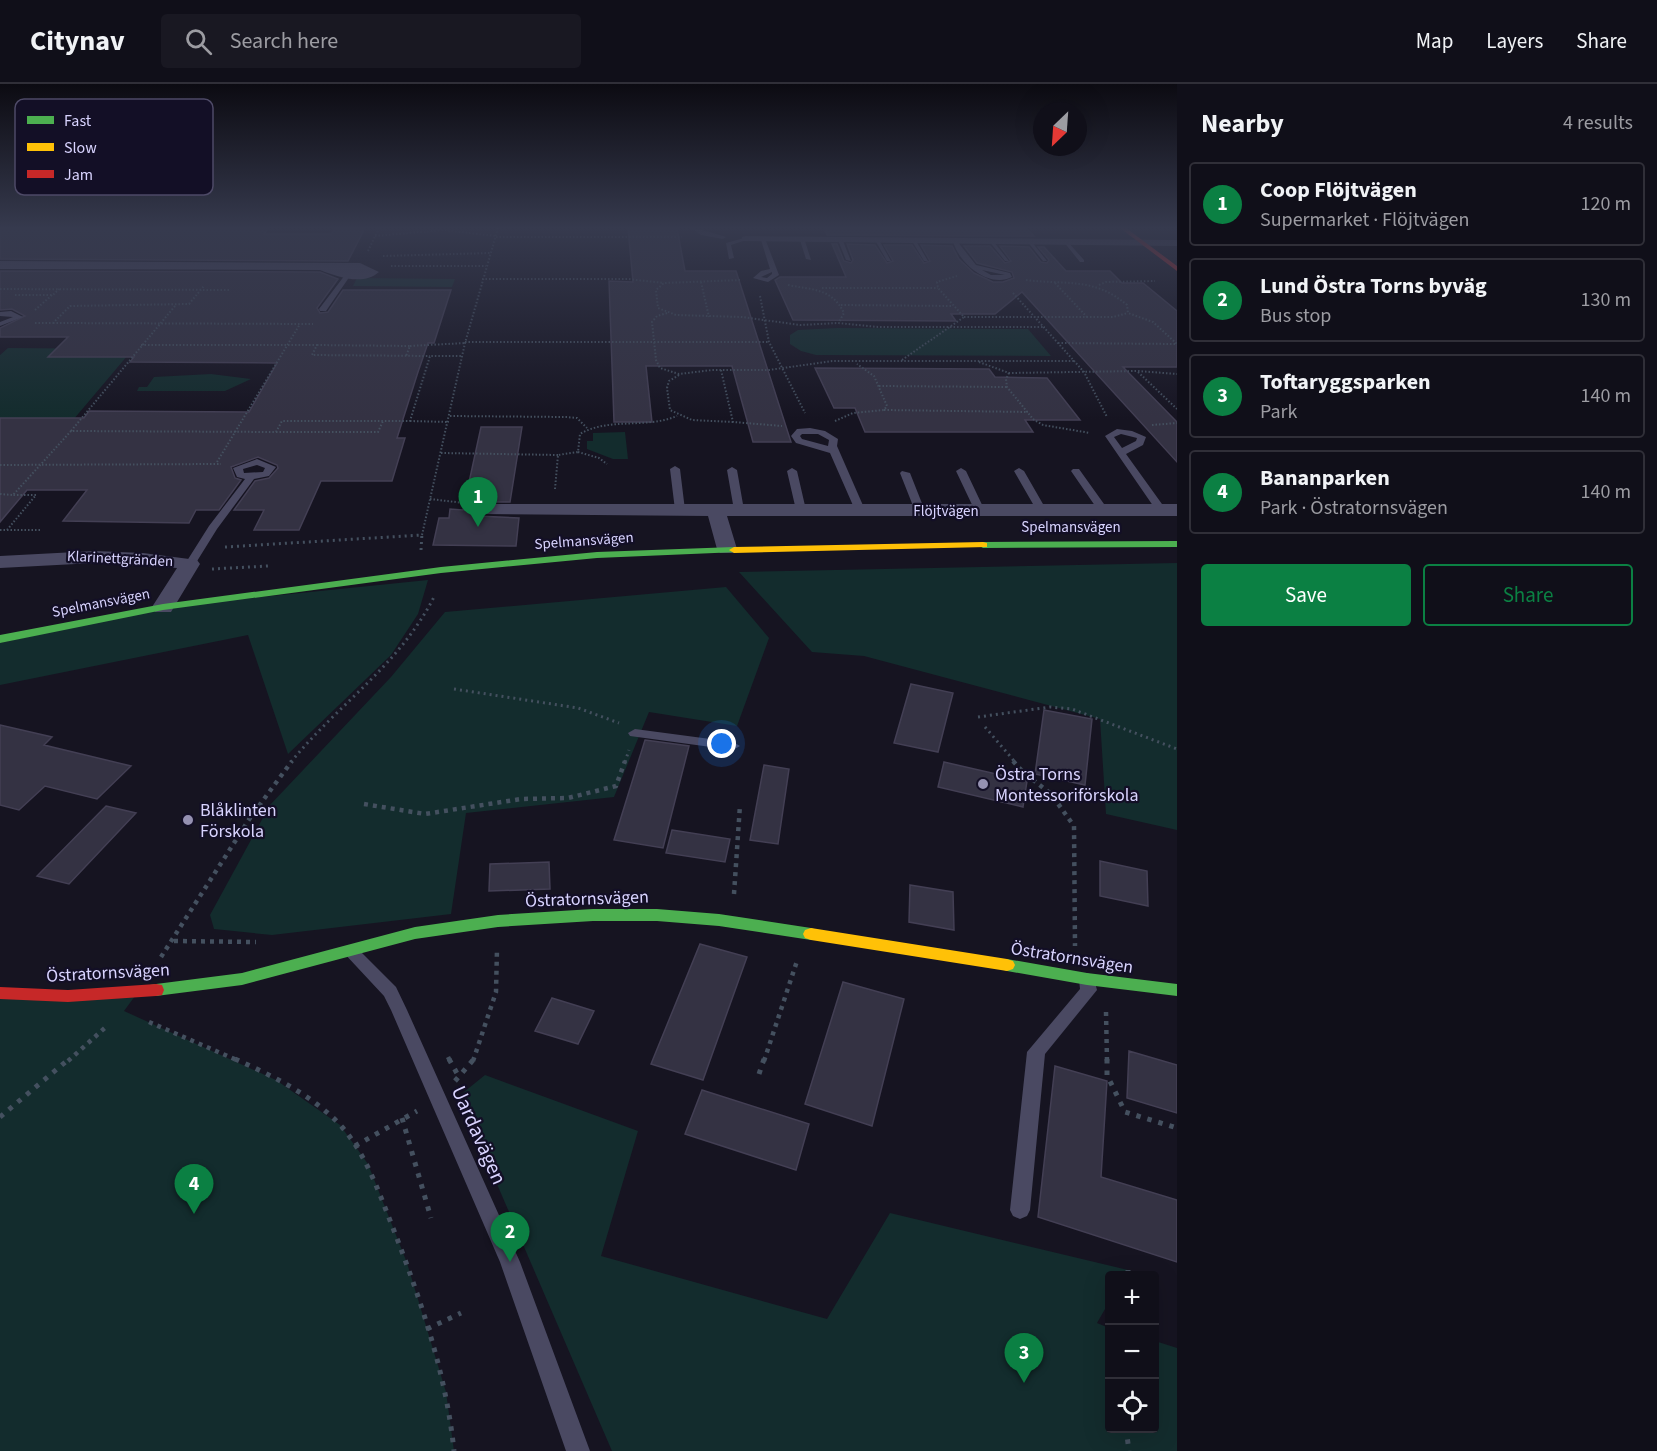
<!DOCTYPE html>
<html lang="en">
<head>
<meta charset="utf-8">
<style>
	:root { --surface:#100f19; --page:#191822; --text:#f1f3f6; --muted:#9c9ca2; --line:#302f38; --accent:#0b8043 }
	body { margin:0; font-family:"Source Sans 3",sans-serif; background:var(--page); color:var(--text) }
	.controls { position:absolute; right:18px; bottom:18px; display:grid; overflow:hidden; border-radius:6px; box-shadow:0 6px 24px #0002 }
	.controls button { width:54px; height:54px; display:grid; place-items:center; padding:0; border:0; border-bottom:2px solid var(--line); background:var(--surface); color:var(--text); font:30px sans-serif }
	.compass { position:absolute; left:1033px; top:18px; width:54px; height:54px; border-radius:50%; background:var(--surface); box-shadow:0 6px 24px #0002; rotate:205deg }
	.you { position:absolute; left:722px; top:660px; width:21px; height:21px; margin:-15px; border:4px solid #fff; border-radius:50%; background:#1a73e8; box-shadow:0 0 0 9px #1a73e833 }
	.badge { display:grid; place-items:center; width:39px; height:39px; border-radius:50%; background:var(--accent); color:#fff; font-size:20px; font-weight:700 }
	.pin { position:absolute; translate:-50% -50px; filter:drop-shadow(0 2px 3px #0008) }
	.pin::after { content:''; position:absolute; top:32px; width:21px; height:18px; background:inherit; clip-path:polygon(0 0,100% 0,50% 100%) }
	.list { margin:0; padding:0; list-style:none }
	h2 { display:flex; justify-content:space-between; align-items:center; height:78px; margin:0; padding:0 24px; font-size:26px }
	h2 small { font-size:20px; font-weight:400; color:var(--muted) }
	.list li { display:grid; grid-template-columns:39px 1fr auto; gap:18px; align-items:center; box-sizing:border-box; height:84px; margin:0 12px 12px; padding:0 12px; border:2px solid var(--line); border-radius:6px }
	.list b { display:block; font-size:22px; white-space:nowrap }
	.list p { margin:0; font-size:20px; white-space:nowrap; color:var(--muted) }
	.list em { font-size:20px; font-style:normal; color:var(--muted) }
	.actions { display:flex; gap:12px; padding:18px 24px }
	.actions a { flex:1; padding:14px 0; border:2px solid var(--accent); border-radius:6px; text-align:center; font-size:21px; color:var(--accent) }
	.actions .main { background:var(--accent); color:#fff }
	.icon { flex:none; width:33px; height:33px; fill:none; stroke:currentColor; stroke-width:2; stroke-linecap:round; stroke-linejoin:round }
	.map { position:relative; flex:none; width:1177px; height:1367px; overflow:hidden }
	header { display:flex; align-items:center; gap:36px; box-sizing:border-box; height:84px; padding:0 30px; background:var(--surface); border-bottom:2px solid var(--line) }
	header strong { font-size:28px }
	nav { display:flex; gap:33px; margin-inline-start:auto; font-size:21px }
	.search { width:420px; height:54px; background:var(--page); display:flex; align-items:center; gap:15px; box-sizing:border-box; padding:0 21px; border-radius:6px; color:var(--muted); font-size:22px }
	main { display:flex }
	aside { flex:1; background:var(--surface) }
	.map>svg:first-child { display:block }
</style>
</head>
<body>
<header>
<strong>Citynav</strong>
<div class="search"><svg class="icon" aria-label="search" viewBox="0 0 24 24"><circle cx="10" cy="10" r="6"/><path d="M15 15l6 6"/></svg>Search here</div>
<nav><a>Map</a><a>Layers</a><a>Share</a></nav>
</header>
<main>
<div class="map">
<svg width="1177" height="1367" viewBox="0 0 1177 1367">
	<rect width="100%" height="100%" fill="#161421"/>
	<path fill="#132c2d" d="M357,194L455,195L452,203L353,202Z
		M837,244L1028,245L1051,272L816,271L801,267L790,260V251L798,246Z
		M8,264L133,265L68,342H0V271Z
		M211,290L251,295L225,307H137L139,303H147L154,293Z
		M625,348L628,375H613L587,365V357H593V349Z
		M1177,479V746L1106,730L1100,635L864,572L812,568L739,488Z
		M428,496L418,530L391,571L288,670L248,551L0,601V559L163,523Z
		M726,503L769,554L737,642L649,628L614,713L466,729L451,830L272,851L214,845L210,831L270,721L391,593L445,528Z
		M138,908L124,927L276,996L340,1041L368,1080L407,1179L446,1308L454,1367H0V909Z
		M485,991L638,1047L601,1172L827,1235L890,1129L1128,1186L1125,1191L1110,1192L1109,1218L1097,1239L1109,1244L1110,1344H1154L1155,1257L1177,1264V1367H612L459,1012Z"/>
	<path fill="#343243" stroke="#433f54" stroke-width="1.5" d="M0,144H269L264,150H331L335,144H365L348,177L0,175Z
		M628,144H677L685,187H736L791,358H753L732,282H646L652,338H614L609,197L633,198Z
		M824,144H1026L1034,152L827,151Z
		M832,160H837L844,177L851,179L853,176L847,160L875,161L887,179L893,177L884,161H912L924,179L930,177L921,161L952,162L959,175L974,189L993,198H1003L1014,194L1012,188L977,179L964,162H990L1005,179L1011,177L1000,162L1029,163L1041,178L1047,179L1049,176L1038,163H1044L1066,187H1110L1122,199H1143L1177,227V283H1123L1177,338V378L1022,208L995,230H951L956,237L793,236L775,196L780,193H846Z
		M0,187L320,188L338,195L317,224L320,229L328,228L343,206H451L434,259H428L418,288L397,354H405L392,397H321L299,446H254L264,426H234L255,397L269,394L278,384L277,381L258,373L231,383L235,394L241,396L219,426H196L189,439L63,437L87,406H27L0,438V334H84L89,327L249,328L277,279L130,278L134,273H48L68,253H0V244L25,232L12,225L0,226Z
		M815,284L989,285L995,293L1047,294L1080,336H1025L1033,348H865L855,324H834Z
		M481,343H522L510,418H484L473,425L477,432L519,434L516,462L433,461L439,434H449L450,425L463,426Z
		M911,600L953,609L938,668L894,659Z
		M1044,626L1092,635L1085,701L1035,690Z
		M0,641L52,653L44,661L131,682L97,715L45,702L19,726L0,721Z
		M645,656L689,662L663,764L614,756Z
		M944,678L1027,697L1023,723L938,703Z
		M764,681L789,685L778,760L750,756Z
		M106,722L136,729L69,800L37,792Z
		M672,746L730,755L725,778L666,769Z
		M1100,777L1147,787L1148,822L1100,812Z
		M549,778L550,805L489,807L490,780Z
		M910,801L953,808L954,846L909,838Z
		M700,860L747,873L703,996L651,980Z
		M843,898L904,915L872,1042L805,1020Z
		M552,914L594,927L578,960L535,947Z
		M1129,967L1177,981V1029L1127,1014Z
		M1055,982L1107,997L1101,1093L1177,1116V1178L1038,1133Z
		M702,1006L809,1040L796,1086L685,1050Z"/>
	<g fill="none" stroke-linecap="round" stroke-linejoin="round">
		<path stroke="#44505f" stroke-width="2" stroke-dasharray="1.5 2" stroke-linecap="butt" d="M375,152L443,146L496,152
			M496,153H682
			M368,167L379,144
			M383,172L490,169
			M391,182H486
			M482,195H628L664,199
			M740,196L664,199L656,206L658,224L676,231L742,233L800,241L838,239L878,243H1045
			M1026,196C1066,201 1094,193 1127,221L1128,229L1153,238L1177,260
			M701,198L709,233
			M1055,199L1087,233
			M788,201C812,206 832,204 844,229L839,238
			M1099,201L1106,198L1155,197
			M822,204H938
			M0,205L230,206
			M1013,209L1084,288L1107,333
			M15,211H53L59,205
			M760,212L769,258L805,329
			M841,221L951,222
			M175,222L71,347L276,348L282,337H410L430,272H463
			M35,226L52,211
			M667,229L657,232L652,238L656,276L660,284L679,290L712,286H769L832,277H1074
			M964,233H1113L1128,229
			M35,239H53L70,222L189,220L204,202
			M53,239L313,240
			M465,258H768
			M1058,259L1176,260
			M141,261H317L312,271L430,272
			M317,261L410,262L406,272
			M410,262L465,259
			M902,276L964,233L938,204L937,198L957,192
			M979,278L1009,289L1138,287L1177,290
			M721,286L733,338L782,342
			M1138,288L1177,325
			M1009,289L1006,295L1007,303L1033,335L1043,341L1090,349
			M679,291L669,297L667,304L670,326L692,336L733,338
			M879,302L1007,303
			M884,326L1028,328
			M450,332L566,333L577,334L587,344
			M410,337L449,338
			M835,337L853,329L884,326L887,322L874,292L857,280
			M1152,341L1177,339
			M276,348H378L383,337
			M578,368L599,374L607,380
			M441,369L558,371
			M217,378L300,240
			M0,381L221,380
			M555,405L558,371L578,368L580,350C609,333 646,345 677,332
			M0,410L13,411L71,347
			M430,415L464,419
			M0,446H41
			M7,446L36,411H13
			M422,451L465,259L498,144"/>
		<path stroke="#44505f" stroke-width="3" stroke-dasharray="2 4" stroke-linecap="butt" d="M225,463L422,451
			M421,466L422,449
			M212,485L268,482
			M454,605L578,624L619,639
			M978,633L1050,623L1072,625L1177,665
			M985,643L1015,678
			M291,678C339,619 400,581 435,511
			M625,678L629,666"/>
		<path stroke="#44505f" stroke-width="4.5" stroke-dasharray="4 5" stroke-linecap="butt" d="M1013,677L1023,688L1051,710L1074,742L1075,862
			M364,720L425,730L521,715L568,714L616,702L625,677
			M734,810L740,721
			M174,857L256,858
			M161,873L250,734L292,677
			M1106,928L1107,977
			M149,938L239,977
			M448,973L450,977
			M68,977L107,942
			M473,977L496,908L497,865
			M764,977L797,877"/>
		<path stroke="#44505f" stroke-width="5" stroke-dasharray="4.5 7" stroke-linecap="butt" d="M235,975C273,992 314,1012 342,1043C367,1072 379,1109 393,1144C421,1217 446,1289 454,1367
			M449,975L459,993
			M1107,975V991L1125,1028L1177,1044
			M759,990L764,975
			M455,997L474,975
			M0,1033L69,975
			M402,1034L431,1134
			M355,1062L417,1027
			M1128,1186V1192
			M427,1245L461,1229
			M1126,1344L1129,1367"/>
		<path fill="#4a4962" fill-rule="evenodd" d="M691,144C695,144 721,151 726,153L723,155L701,151Z
			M744,154L749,155L731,161L734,174L729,175L726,159Z
			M761,156L766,157L779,191L768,198L753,194L761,187L770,185ZM772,188V190L767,194L761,193Z
			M800,156L805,157L811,176L806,175Z
			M838,156L843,157L851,177L846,176Z
			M875,156H879L891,177H887Z
			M912,157H916L928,177H924Z
			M953,157H957L976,181L1010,189L1012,193C988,205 958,178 953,157ZM982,186L1005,191H991Z
			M989,157H993L1009,177H1005Z
			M1027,157H1031L1047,177H1043Z
			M1063,157H1067L1084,176V178H1080Z
			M345,191L350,192L326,227H320L319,225Z
			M11,227L23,233L0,242V238L13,233L0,232V228Z
			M810,344L825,347L838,355L837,362L865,426L864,428H856L855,426L830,369L796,359L791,352L797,345ZM802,350H818L829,356L828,362L802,355L800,352Z
			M1117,345L1132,347L1146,353L1143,361L1126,370L1167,427L1166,429H1158L1105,352ZM1121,350L1137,354L1136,357L1122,364L1114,353Z
			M257,375L276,383L269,392L254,395L217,445L194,482H186L185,480L209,442L245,395L237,393L233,384ZM257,381L265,384L263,388L244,389L243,385Z
			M675,382L680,385L685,426L680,429L675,426L670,385Z
			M732,383L737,386L744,426L739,429L734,426L727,386Z
			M792,384L797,387L806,426L801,429L796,426L787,387Z
			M961,384L966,387L985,427L984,429H976L975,427L956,387Z
			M1019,384L1024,387L1047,427L1046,429H1038L1037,427L1014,387Z
			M1073,385H1079L1109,427L1108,429H1100L1071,387Z
			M902,387L910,389L925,427L924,429H916L915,427L900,389Z
			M635,645L733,658L740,662L733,666L630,652L628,649Z
			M351,862L357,864L396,903L407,926L520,1178L590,1367H566L500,1178L391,926L384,912L343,868L345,864Z
			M1087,889L1093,891L1097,906L1045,970L1030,1126L1027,1132L1020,1135L1013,1132L1010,1126L1027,968L1080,905L1079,895L1081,891Z"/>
		<path fill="#4a4962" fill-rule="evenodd" d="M746,152L1177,156V162L742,157V153Z
			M0,177L360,179L379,188C363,202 338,193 320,186L0,185Z
			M484,420H1177V432H727L737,465L734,469H720L717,465L708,432L477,430L475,426Z
			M95,467L143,469L197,476L200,480L171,528H155L152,523L177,484L95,479L0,484V472Z"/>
		<path fill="#4caf50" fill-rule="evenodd" d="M1177,457V463L983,464L978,461L983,458Z
			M734,463L738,464V468L597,474L441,489L163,526L0,559V551L163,520L441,483L597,468Z
			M593,825H657L719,830L811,844L817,846L819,850L817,854L811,856L719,842L657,837H593L498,843L415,855L242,901L156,912L150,911L148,906L150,901L156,900L242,889L415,843L498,831Z
			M1007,875L1087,889L1177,900V912L1087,901L1007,887L1001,885L999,881L1001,877Z"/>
		<path fill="#ffc107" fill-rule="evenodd" d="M983,458L987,459V463L734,469L729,466L734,463Z
			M811,844L1007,875L1013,877L1015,881L1013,885L1007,887L811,856L805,854L803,850L805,846Z"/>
		<path fill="#c62828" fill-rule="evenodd" d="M1120,144H1126L1177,182V187Z
			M156,900L162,901L164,906L162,911L156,912L68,918L0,915V903L68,906Z"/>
	</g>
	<linearGradient id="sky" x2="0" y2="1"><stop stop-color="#0c0b12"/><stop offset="0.43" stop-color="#363a4e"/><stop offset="1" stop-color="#363a4e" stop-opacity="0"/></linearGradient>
	<rect width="1177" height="335" fill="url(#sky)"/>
	<g fill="#9591b1" stroke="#130f26" stroke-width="2">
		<circle cx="983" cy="700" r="6"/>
		<circle cx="188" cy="736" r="6"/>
	</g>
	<g text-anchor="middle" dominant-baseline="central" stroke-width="4.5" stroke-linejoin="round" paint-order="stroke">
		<g font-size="15" fill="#d9d4ff" stroke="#130f26">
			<text x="946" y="427">Flöjtvägen</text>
			<text x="1071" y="443">Spelmansvägen</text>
			<text transform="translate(584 457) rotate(-4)">Spelmansvägen</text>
			<text transform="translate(120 475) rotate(3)">Klarinettgränden</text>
			<text transform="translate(101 519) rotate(-11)">Spelmansvägen</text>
		</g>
		<g font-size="18" fill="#d9d4ff" stroke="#130f26" text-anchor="start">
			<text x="995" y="690">Östra Torns<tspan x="995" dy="21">Montessoriförskola</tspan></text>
			<text x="200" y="726">Blåklinten<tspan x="200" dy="21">Förskola</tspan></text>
		</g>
		<g font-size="18" fill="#d9d4ff" stroke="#130f26">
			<text transform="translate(587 815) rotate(-2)">Östratornsvägen</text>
			<text transform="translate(1072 874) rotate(9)">Östratornsvägen</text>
			<text transform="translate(108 889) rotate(-3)">Östratornsvägen</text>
		</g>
		<g font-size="21" fill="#d9d4ff" stroke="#130f26">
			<text transform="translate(479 1051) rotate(66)">Uardavägen</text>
		</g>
	</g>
	<rect x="15" y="15" width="198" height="96" rx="9" fill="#130f26" stroke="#4e4a67" stroke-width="1.5"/>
	<rect x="27" y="32" width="27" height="8" fill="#4caf50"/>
	<rect x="27" y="59" width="27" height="8" fill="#ffc107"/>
	<rect x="27" y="86" width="27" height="8" fill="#c62828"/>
	<g font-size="16" fill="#d9d4ff">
		<text x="64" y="42">Fast</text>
		<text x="64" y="69">Slow</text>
		<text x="64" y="96">Jam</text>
	</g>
</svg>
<div class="controls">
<button>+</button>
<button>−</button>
<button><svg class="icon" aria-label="locate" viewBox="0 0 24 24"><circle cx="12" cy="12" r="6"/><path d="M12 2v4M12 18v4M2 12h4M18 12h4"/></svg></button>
</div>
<svg class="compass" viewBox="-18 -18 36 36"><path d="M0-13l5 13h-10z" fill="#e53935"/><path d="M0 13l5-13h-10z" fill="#9c9ca2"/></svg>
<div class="you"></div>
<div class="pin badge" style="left:478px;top:443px">1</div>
<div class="pin badge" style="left:510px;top:1178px">2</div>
<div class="pin badge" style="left:1024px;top:1299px">3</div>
<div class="pin badge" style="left:194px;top:1130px">4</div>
</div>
<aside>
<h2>Nearby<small>4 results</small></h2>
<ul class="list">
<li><span class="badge">1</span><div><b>Coop Flöjtvägen</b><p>Supermarket · Flöjtvägen</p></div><em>120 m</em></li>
<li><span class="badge">2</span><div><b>Lund Östra Torns byväg</b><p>Bus stop</p></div><em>130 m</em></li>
<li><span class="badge">3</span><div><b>Toftaryggsparken</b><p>Park</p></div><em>140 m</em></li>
<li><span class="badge">4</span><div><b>Bananparken</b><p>Park · Östratornsvägen</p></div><em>140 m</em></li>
</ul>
<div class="actions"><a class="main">Save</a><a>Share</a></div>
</aside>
</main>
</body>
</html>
